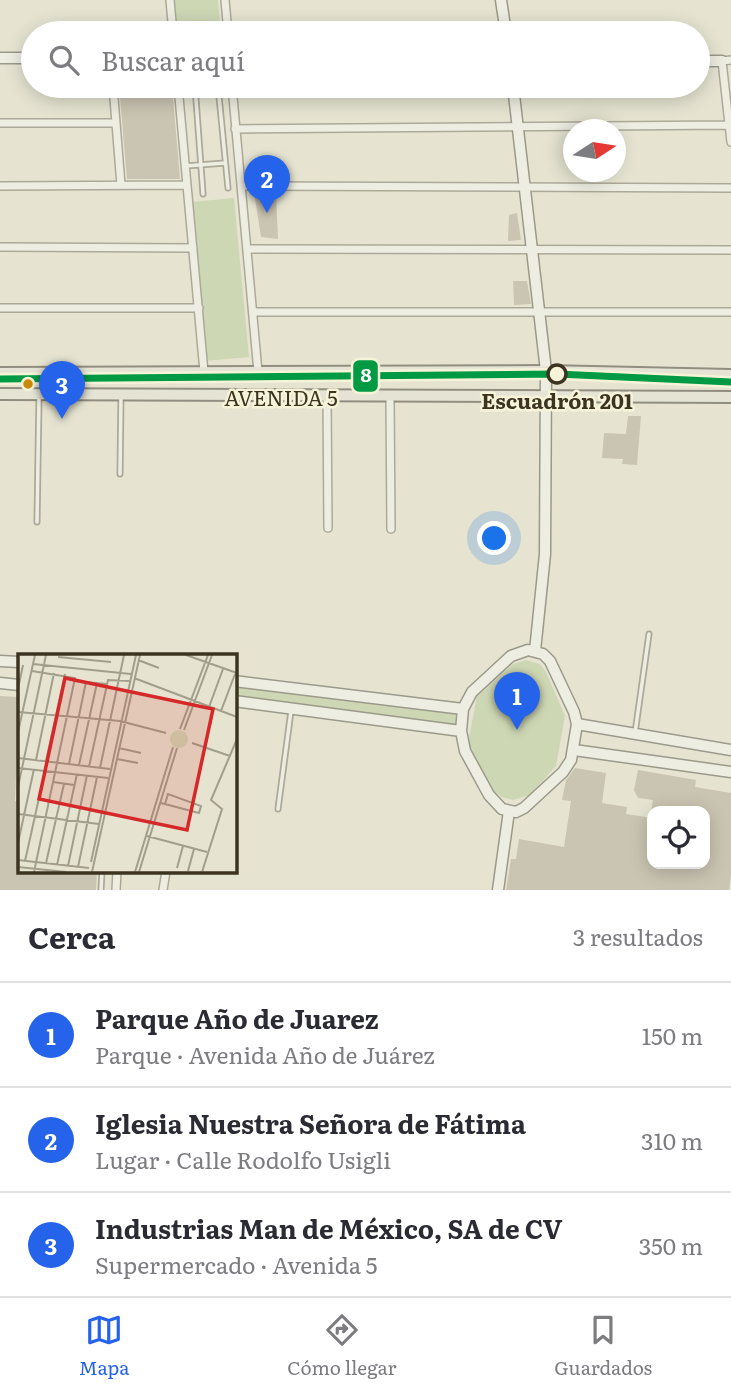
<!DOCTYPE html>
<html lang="es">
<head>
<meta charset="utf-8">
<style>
	:root { --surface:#fff; --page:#f7f7f7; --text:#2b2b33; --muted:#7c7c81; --line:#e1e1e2; --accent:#2563eb }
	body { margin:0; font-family:Literata,serif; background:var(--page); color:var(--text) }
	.controls { position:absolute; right:21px; bottom:21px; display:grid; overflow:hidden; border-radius:14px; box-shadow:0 4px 18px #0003 }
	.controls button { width:63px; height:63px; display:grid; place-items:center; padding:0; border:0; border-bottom:2px solid var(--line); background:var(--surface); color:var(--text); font:35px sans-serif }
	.compass { position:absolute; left:563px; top:119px; width:63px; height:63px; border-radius:50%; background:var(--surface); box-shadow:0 4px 18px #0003; rotate:78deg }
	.you { position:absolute; left:495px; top:539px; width:24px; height:24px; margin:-18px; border:5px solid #fff; border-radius:50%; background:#1a73e8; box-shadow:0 0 0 10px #1a73e833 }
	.badge { display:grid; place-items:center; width:46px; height:46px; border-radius:50%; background:var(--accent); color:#fff; font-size:23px; font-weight:700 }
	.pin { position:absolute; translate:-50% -58px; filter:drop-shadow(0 2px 4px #0008) }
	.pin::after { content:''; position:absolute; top:37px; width:24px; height:21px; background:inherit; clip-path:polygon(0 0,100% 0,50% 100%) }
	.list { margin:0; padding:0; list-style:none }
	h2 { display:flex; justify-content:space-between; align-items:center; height:91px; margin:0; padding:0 28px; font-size:30px }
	h2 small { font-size:23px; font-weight:400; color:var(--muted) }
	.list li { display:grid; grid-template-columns:46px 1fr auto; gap:21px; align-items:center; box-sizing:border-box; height:105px; padding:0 28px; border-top:2px solid var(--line) }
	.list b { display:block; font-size:26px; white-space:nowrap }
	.list p { margin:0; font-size:23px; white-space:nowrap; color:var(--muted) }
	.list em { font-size:23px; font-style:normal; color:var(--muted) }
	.icon { flex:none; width:38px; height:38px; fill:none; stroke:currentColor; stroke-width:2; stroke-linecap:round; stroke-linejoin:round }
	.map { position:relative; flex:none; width:731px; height:890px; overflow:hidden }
	.search { position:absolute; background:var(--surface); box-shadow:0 4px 18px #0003; left:21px; right:21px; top:21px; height:77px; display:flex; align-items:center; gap:18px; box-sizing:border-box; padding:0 24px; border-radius:38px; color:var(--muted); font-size:26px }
	.sheet { height:406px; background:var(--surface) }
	nav { display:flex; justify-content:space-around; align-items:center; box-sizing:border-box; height:98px; border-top:2px solid var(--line); background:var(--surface); font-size:19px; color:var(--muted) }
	nav a { display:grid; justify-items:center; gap:4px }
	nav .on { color:var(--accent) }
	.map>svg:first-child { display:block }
</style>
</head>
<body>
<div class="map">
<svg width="731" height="890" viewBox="0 0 731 890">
	<rect width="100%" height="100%" fill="#e6e4d1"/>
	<path fill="#ced7b4" d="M173,0H218L221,33H176Z
		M234,198L249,357L206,361L191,202Z
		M526,660L540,664L546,672L565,716L556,766L530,795L513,800L502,797L490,788L468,743L477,696L513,664Z
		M235,683L461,709L458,729L235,698Z"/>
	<path fill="#cac4b2" d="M119,86H172L180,179H127Z
		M254,192H276L278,239L261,237Z
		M517,213L521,240L508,241L509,215Z
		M513,281H527L531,304L514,305Z
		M628,416H641L637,465L622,464L623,459L602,458L604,433L626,434Z
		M0,696L19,697L15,801H19V871H97L96,890H0Z
		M575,768L606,773L602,803L627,807L626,814L652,818V864H705V811H651L653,800L638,798L634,790L638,770L696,780L695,787L731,793V875L729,890H506L511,859H516L519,839L564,847L571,801L562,800L566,780Z"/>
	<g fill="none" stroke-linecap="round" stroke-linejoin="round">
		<g stroke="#aca999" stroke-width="7">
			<path id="lane" d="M195,86L203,194
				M218,86L228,188
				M185,166L225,163
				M120,474L121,396
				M37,522L39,398
				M635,733L649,634
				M278,809L291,711
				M101,890L102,871"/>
		</g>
		<g stroke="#aca999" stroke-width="10">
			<path id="street" d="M170,0L173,33
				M225,0L228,33
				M731,60L722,61L731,142
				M113,86L121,185
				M178,86L204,372
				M232,86L258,372
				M0,123H116
				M235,129L729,125
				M0,186L187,185
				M241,186L731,188
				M0,247L193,248
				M247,249L731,250
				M0,308H199
				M253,312H731
				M327,397L328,528
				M390,397L391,529
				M116,890L117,871
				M163,890L166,871"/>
		</g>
		<g stroke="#9b998a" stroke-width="13">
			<path id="secondary" d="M501,0L506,33
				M0,58H33
				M698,61H722
				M513,86L546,371L545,554L535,651
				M528,650L543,654L550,661L574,712L577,724L571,760L563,772L524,808L516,812L502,809L489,795L465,751L461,731L463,709L472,692L511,656Z
				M0,661L19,662
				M234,681L463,709
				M0,683L19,685
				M234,701L461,731
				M577,724L731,750
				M574,750L731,772
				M498,890L509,811"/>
		</g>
		<g stroke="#918e80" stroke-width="14">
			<path id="primary" d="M0,373L546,371L731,375
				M0,394L731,397"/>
		</g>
		<use href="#lane" stroke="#eeede2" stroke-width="3.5"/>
		<use href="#street" stroke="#eeede2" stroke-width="7"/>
		<use href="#secondary" stroke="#eeede2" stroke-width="10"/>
		<use href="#primary" stroke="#e5e4d4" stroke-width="10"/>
		<g stroke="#f6f4d8" stroke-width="12">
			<path id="metro-1" d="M0,379L557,374L731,382"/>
		</g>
		<use href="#metro-1" stroke="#009a44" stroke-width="7"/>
	</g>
	<circle fill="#f6f4d8" stroke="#3c3421" stroke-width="3.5" cx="557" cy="374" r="9"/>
	<circle fill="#c88a08" stroke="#f6f4d8" stroke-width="2.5" cx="28" cy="384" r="6"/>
	<g text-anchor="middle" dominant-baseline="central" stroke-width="5" stroke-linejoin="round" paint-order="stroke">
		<g font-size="21" fill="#3c3421" stroke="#f6f4d8">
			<text x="281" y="396">AVENIDA 5</text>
		</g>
		<g font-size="21" font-weight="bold" fill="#3c3421" stroke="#f6f4d8">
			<text x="557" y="399">Escuadrón 201</text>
		</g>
	</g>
	<g transform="translate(18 654)">
		<rect width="219" height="219" fill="#e6e4d1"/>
		<path d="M152 85a9 9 0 1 1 18 0a9 9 0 1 1-18 0Z" fill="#ced7b4"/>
		<path fill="none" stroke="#a29e8b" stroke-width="2" d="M168,1L219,19M40,3L93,8M120,6L141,14M15,10L113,20M14,17L57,24L16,218M116,24L219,63M57,27L89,30M0,35L5,11M191,53L205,15M203,57L217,20M0,58L102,67L148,79M162,75L190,1M166,76L194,1M0,78L17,1M174,89L212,102M101,94L123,99M0,104L92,115M99,105L120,109M18,106L36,19M28,107L47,20M51,110L68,28M61,111L79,29M71,113L90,26L112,27M0,114L90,124M82,114L106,1M35,128L56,131M0,133L28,1M143,149L181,159L183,152L150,140L147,150M0,160L81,170M129,182L189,198M0,189L16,115M0,206L71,214M7,207L27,117M73,208L118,1M28,209L46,130M39,211L59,120M50,212L69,121M0,213L48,218M60,213L79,123M159,214L165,192M170,217L176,195M74,218L122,1M117,218L155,93M121,218L159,94M184,218L204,155L193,146L219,85"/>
		<path fill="#d62828" fill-opacity="0.15" stroke="#d62828" stroke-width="3.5" d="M47,24L195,55L169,176L21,145Z"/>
		<rect width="219" height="219" fill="none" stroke="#3c3421" stroke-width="3.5"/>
	</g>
	<rect stroke="#f6f4d8" stroke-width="2.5" x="352" y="359" width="27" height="34" rx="7" fill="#009a44"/>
	<g font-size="19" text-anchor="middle" font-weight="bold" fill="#fff">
		<text x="366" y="382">8</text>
	</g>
</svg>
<div class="controls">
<button><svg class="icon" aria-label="locate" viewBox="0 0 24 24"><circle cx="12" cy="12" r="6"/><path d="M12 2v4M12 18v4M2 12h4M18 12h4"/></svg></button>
</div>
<svg class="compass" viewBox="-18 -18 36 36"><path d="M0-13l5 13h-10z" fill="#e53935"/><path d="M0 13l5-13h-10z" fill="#7c7c81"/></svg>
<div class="you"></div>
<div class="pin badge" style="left:517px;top:730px">1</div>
<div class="pin badge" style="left:267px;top:213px">2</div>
<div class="pin badge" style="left:62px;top:419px">3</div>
<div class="search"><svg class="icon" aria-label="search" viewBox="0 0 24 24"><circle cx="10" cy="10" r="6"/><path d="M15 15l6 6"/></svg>Buscar aquí</div>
</div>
<section class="sheet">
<h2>Cerca<small>3 resultados</small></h2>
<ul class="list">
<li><span class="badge">1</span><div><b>Parque Año de Juarez</b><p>Parque · Avenida Año de Juárez</p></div><em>150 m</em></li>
<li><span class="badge">2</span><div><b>Iglesia Nuestra Señora de Fátima</b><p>Lugar · Calle Rodolfo Usigli</p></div><em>310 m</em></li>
<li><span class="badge">3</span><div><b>Industrias Man de México, SA de CV</b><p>Supermercado · Avenida 5</p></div><em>350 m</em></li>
</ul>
</section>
<nav>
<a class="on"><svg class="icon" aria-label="map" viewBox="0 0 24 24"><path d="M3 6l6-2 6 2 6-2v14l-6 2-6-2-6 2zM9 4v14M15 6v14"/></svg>Mapa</a>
<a><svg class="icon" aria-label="directions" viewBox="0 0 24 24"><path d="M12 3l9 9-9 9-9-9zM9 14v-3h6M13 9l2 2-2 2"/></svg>Cómo llegar</a>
<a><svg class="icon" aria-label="saved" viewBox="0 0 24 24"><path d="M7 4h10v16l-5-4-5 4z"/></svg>Guardados</a>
</nav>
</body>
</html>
